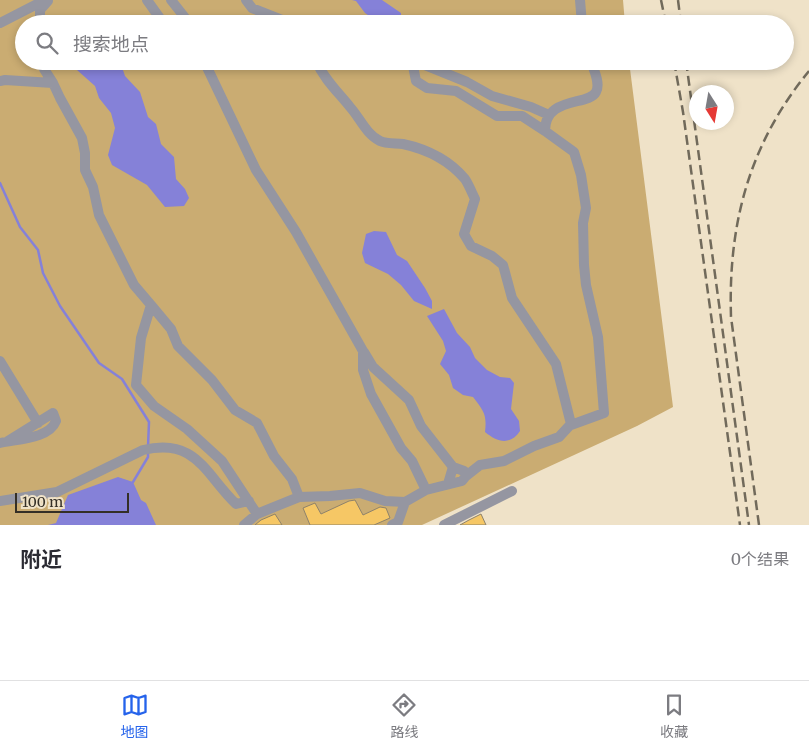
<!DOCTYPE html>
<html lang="zh">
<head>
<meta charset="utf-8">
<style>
	:root { --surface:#fff; --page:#f7f7f7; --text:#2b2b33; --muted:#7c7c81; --line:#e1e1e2; --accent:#2563eb }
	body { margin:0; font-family:Merriweather,"Noto Sans SC",serif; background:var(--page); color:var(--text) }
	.compass { position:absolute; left:689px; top:85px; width:45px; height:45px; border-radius:50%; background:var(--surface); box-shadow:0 2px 8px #0003; rotate:169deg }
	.scale { position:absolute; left:15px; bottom:12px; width:114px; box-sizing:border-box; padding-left:5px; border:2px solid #342f26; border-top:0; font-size:14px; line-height:18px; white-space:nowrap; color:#342f26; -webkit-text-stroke:4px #efe2c8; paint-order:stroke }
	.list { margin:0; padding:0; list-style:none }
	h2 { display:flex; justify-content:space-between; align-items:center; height:65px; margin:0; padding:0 20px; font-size:21px }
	h2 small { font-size:16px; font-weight:400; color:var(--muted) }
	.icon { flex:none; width:28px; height:28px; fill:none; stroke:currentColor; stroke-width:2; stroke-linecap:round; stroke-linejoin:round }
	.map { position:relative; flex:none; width:809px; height:525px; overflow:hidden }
	.search { position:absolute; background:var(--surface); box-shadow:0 2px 8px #0003; left:15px; right:15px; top:15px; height:55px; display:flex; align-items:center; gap:12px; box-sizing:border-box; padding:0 18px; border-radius:28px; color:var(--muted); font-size:19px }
	.sheet { height:155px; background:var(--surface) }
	nav { display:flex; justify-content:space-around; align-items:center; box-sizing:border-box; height:70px; border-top:1px solid var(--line); background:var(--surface); font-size:14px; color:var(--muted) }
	nav a { display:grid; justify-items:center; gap:2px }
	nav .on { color:var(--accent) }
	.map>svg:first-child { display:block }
</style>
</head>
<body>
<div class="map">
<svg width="809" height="525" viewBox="0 0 809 525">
	<rect width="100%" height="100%" fill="#efe2c8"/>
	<path fill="#caac72" d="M0,0H623L625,24H24V61H629L673,407L637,426L422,525H0Z"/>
	<path fill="#8581d8" d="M352,0H382L401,13V24H378L375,20L365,13L356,1Z
		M78,61H120L125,76L140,92L148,117L156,124L161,144L174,157L176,179L185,189L189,198L184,206L165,207L147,185L112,165L108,155L115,128L111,113L99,98L95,86L77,70Z
		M374,231L386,232L397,255L407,261L425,288L432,301V309L414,301L401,285L388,274L365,263L362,253L366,234Z
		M444,309L457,333L470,347L475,358L487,370L500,377L510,378L514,383L511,409L519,421L520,431C510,446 497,442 485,432C487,415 484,411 473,397L463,395L453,388L449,375L440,364L446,351L443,341L427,316Z
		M118,477L133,482L141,500L146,503L156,525H48L56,523L68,495Z"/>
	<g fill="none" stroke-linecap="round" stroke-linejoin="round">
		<path stroke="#8581d8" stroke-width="2.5" d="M0,183L20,227L38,250L43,273L60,306L99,363L122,379L149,422L148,447
			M133,482L148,457V453"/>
	</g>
	<path fill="#f6c765" stroke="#8e826b" d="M355,500L363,515L380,507L386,508L390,518L374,525H310L303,508L315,503L321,514L349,501Z
		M275,514L282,525H255L261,520Z
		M481,514L486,525H460L469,520Z"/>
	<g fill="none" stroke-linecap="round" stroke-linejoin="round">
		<path stroke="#9596a1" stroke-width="10" d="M147,0L164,24
			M171,0L190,24
			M246,0L252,8L287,22L288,24
			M580,0L582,24
			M0,23L45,0
			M40,24V10L48,1
			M43,61L44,69L53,83L60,98L82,138L85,153V170L93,187L99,215L134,285L151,305L141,338L136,385L154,406L187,429L222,461L257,514
			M204,61L256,170L296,232L363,351V370L371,394L401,448L412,461L426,490
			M316,61C324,79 338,92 350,107C360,118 366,134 380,141C386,144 396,143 403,144C426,149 449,160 465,179C469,185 472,193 475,199L464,234L471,246L492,256L503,265L512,298L556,364L571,424L559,437L534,446L504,461L480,465L466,476
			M412,61L416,81L427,88L456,91L497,116H522L545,131
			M415,61L467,82L492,96L531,107L549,115
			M0,81L5,80L53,83
			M151,305L171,329L178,346L212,380L235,410L257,423L274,456L292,479L299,497
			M364,352L373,367L409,400L421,426L453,467
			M0,361L38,423
			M571,425L604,413L598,337L586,285L584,265L583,223L586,208L581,175L574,152L545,131C545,96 589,106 596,92C601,83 593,69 591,61
			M0,443C17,439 49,439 56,421L53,413L8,441
			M0,501L57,492L143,450C196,437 205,474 236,504L249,501
			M244,525L257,514L299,497L330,496L360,493L385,501L405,502
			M392,525L398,522L405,502L426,490L462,481L466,476L464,471L453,467L448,484
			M444,525L512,491"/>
		<path stroke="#716a5b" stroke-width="2.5" stroke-dasharray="10 5" stroke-linecap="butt" d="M661,0L666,24
			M678,0L681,24
			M674,61L683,112L740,525
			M686,61L749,525
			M759,525L731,317C728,224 749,144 809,71"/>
	</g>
</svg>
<svg class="compass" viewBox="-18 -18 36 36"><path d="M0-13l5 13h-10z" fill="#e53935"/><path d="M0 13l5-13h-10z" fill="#7c7c81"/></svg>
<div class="scale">100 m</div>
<div class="search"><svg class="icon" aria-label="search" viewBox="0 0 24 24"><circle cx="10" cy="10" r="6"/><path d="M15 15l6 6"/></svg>搜索地点</div>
</div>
<section class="sheet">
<h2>附近<small>0个结果</small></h2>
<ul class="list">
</ul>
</section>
<nav>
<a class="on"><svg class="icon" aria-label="map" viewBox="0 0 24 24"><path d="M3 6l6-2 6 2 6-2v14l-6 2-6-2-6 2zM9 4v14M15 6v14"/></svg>地图</a>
<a><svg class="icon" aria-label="directions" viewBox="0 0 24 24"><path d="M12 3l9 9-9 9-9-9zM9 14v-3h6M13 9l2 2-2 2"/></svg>路线</a>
<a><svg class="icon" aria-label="saved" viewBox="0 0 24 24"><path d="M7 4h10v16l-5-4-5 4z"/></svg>收藏</a>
</nav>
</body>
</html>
